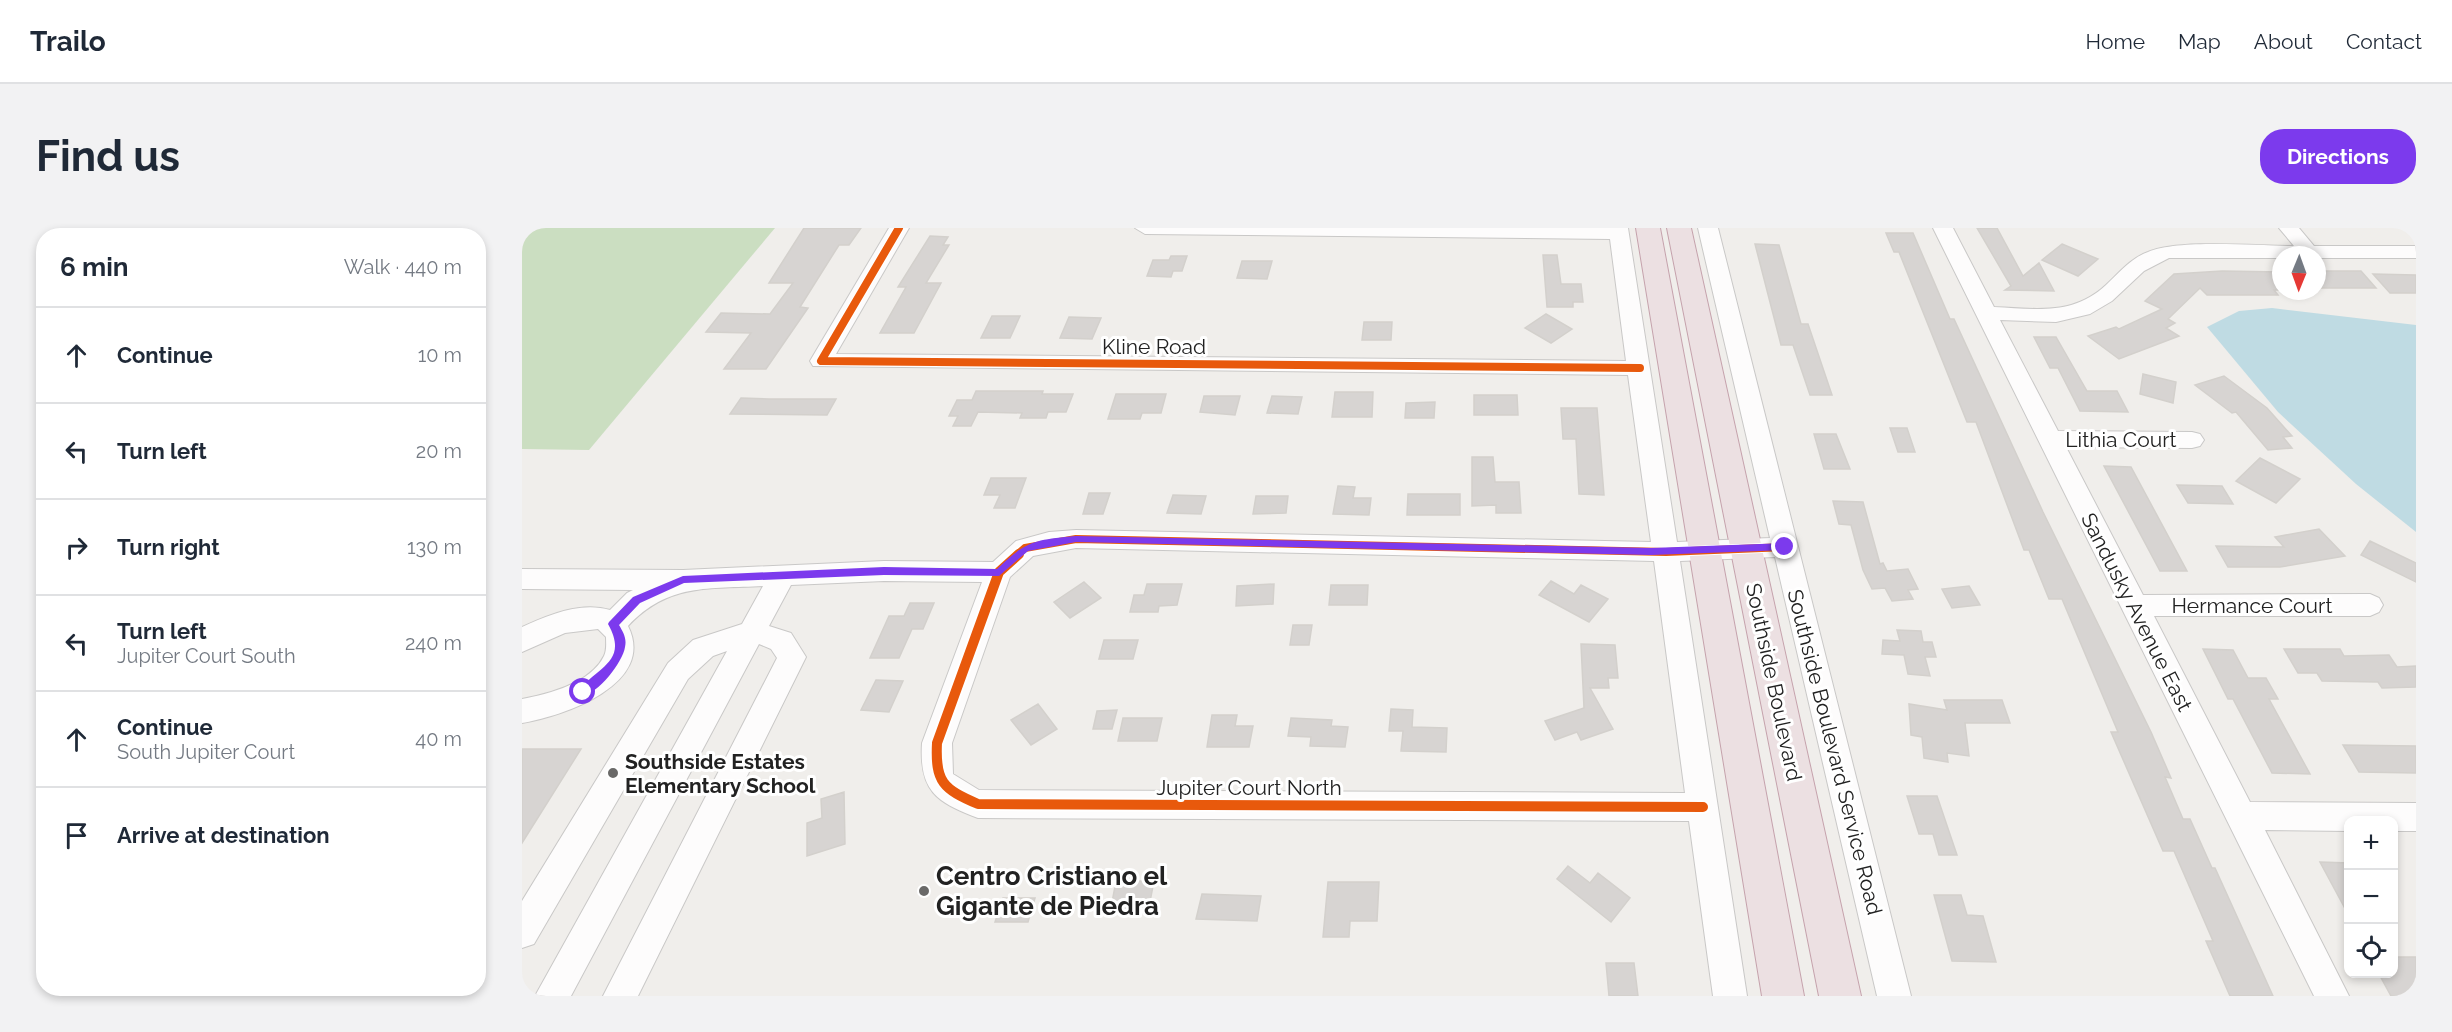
<!DOCTYPE html>
<html lang="en">
<head>
<meta charset="utf-8">
<style>
	:root { --surface:#fff; --page:#f2f2f3; --text:#1f2937; --muted:#747a83; --line:#e0e1e3; --accent:#7c3aed }
	body { margin:0; font-family:Raleway,sans-serif; background:var(--page); color:var(--text) }
	.controls { position:absolute; right:18px; bottom:18px; display:grid; overflow:hidden; border-radius:12px; box-shadow:0 3px 9px #0003 }
	.controls button { width:54px; height:54px; display:grid; place-items:center; padding:0; border:0; border-bottom:2px solid var(--line); background:var(--surface); color:var(--text); font:30px sans-serif }
	.compass { position:absolute; left:1750px; top:18px; width:54px; height:54px; border-radius:50%; background:var(--surface); box-shadow:0 3px 9px #0003; rotate:181deg }
	.stop { position:absolute; width:18px; height:18px; margin:-14px; border:4px solid #7c3aed; border-radius:50%; background:#fff }
	.stop.end { background:#7c3aed; border-color:#fff; box-shadow:0 2px 6px #0008 }
	.list { margin:0; padding:0; list-style:none }
	h2 { display:flex; justify-content:space-between; align-items:center; height:78px; margin:0; padding:0 24px; font-size:26px }
	h2 small { font-size:20px; font-weight:400; color:var(--muted) }
	.list li { display:grid; grid-template-columns:39px 1fr auto; gap:18px; align-items:center; box-sizing:border-box; height:96px; padding:0 24px; border-top:2px solid var(--line) }
	.list b { display:block; font-size:22px; white-space:nowrap }
	.list p { margin:0; font-size:20px; white-space:nowrap; color:var(--muted) }
	.list em { font-size:20px; font-style:normal; color:var(--muted) }
	.icon { flex:none; width:33px; height:33px; fill:none; stroke:currentColor; stroke-width:2; stroke-linecap:round; stroke-linejoin:round }
	.map { position:relative; flex:none; width:1894px; height:768px; overflow:hidden; border-radius:24px }
	header { display:flex; align-items:center; gap:36px; box-sizing:border-box; height:84px; padding:0 30px; background:var(--surface); border-bottom:2px solid var(--line) }
	header strong { font-size:28px }
	nav { display:flex; gap:33px; margin-inline-start:auto; font-size:21px }
	.intro { display:flex; align-items:center; justify-content:space-between; box-sizing:border-box; height:144px; padding:0 36px }
	h1 { margin:0; font-size:42px }
	.button { padding:15px 27px; border-radius:24px; background:var(--accent); color:#fff; font-size:21px; font-weight:700 }
	main { display:flex; gap:36px; padding:0 36px }
	aside { flex:1; background:var(--surface); border-radius:24px; box-shadow:0 3px 9px #0003 }
	.map>svg:first-child { display:block }
</style>
</head>
<body>
<header>
<strong>Trailo</strong>
<nav><a>Home</a><a>Map</a><a>About</a><a>Contact</a></nav>
</header>
<div class="intro"><h1>Find us</h1><a class="button">Directions</a></div>
<main>
<aside>
<h2>6 min<small>Walk · 440 m</small></h2>
<ul class="list">
<li><svg class="icon" aria-label="ahead" viewBox="0 0 24 24"><path d="M12 20V5M6 11l6-6 6 6"/></svg><div><b>Continue</b></div><em>10 m</em></li>
<li><svg class="icon" aria-label="left" viewBox="0 0 24 24"><path d="M17 20v-9H6M10 6l-5 5 5 5"/></svg><div><b>Turn left</b></div><em>20 m</em></li>
<li><svg class="icon" aria-label="right" viewBox="0 0 24 24"><path d="M7 20v-9h11M14 6l5 5-5 5"/></svg><div><b>Turn right</b></div><em>130 m</em></li>
<li><svg class="icon" aria-label="left" viewBox="0 0 24 24"><path d="M17 20v-9H6M10 6l-5 5 5 5"/></svg><div><b>Turn left</b><p>Jupiter Court South</p></div><em>240 m</em></li>
<li><svg class="icon" aria-label="ahead" viewBox="0 0 24 24"><path d="M12 20V5M6 11l6-6 6 6"/></svg><div><b>Continue</b><p>South Jupiter Court</p></div><em>40 m</em></li>
<li><svg class="icon" aria-label="arrive" viewBox="0 0 24 24"><path d="M6 21V4h12l-3 4 3 4H6"/></svg><div><b>Arrive at destination</b></div></li>
</ul>
</aside>
<div class="map">
<svg width="1894" height="768" viewBox="0 0 1894 768">
	<rect width="100%" height="100%" fill="#f0eeeb"/>
	<path fill="#cbdec1" d="M0,0H253L67,222L0,221Z"/>
	<path fill="#bfdbe3" d="M1750,80L1894,97V304L1834,256L1756,184L1685,99L1717,83Z"/>
	<path fill="#d7d4d2" stroke="#d3d0cc" stroke-width="1.5" d="M282,0H339L327,17H317L278,79L286,80L244,141H202L229,105L184,104L199,85L248,86L271,55H247Z
		M1455,0H1475L1501,48L1517,35L1532,63L1483,62L1489,58Z
		M1364,5H1391L1428,91H1432L1521,284L1629,504L1649,550L1643,549L1661,591H1668L1690,640H1693L1751,768H1708L1684,713H1691L1652,623H1641L1589,504H1596L1540,371H1527L1507,322H1502L1454,194H1445L1377,24H1372Z
		M408,8L426,9L421,17H427L404,55H419L392,105H358L384,59H376Z
		M1233,16L1257,17L1279,96H1286L1310,167H1288L1271,117H1259Z
		M1540,16L1576,31L1556,48L1520,32Z
		M1021,27H1035L1039,56H1059L1061,74H1051V79H1025Z
		M649,28H665L660,43H651L649,49L625,48L631,32H647Z
		M720,33H750L745,51L715,50Z
		M1700,43L1759,44V62H1752L1756,67H1685L1678,60L1646,91L1653,95L1644,100L1657,108L1597,131L1566,108L1594,99L1597,101L1640,81L1623,73L1652,46Z
		M1795,43H1839L1854,60H1795Z
		M1851,46L1894,47V65H1868Z
		M1024,86L1050,101L1029,115L1003,100Z
		M470,88H498L488,110H459Z
		M547,89L579,90L570,111L538,110Z
		M842,94H870L869,112H840Z
		M1512,109H1534L1565,163H1595L1606,184L1558,183L1536,140H1528Z
		M1621,146L1654,154L1651,175L1618,166Z
		M1702,148L1745,180L1770,208L1761,209L1770,220L1746,222L1714,184L1710,185L1673,157Z
		M454,163H521L520,166H551L544,184H526L524,190H498L500,185L456,184L449,198H431L436,188H427L435,172H450Z
		M813,164H851L850,189H810Z
		M594,166H644L639,185H620L618,191H586Z
		M952,167H995L996,187H952Z
		M682,168H718L713,187L678,184Z
		M750,168L780,169L776,186L745,185Z
		M219,170L247,171H314L305,187L208,186Z
		M913,174L912,190H883L884,175Z
		M1039,180H1075L1082,267L1057,266L1054,211H1041Z
		M1368,200H1385L1393,224H1376Z
		M1292,206H1314L1328,241H1302Z
		M950,229H971L973,254H997L999,285H974V277L950,278Z
		M1738,230L1778,251L1754,275L1714,253Z
		M1582,238L1609,239L1665,343H1638Z
		M469,250H504L493,280H472L478,267H462Z
		M1655,257L1700,258L1711,276L1666,275Z
		M816,258L833,259L831,270H849L847,287L811,286Z
		M567,265H588L581,286H561Z
		M886,266H938V287H885Z
		M651,267L684,268L679,286L645,285Z
		M734,268H766L764,285L731,286Z
		M1311,273L1341,274L1358,336L1361,335L1365,343L1386,341L1396,361L1386,362L1391,371L1370,373L1363,360L1350,361L1341,342L1329,297L1317,296Z
		M1797,301L1823,328L1758,339H1706L1694,318L1762,319L1753,309Z
		M1848,313L1894,335V354L1839,327Z
		M1029,353L1052,366L1059,357L1086,371L1067,394L1017,367Z
		M562,354L579,370L548,390L532,374Z
		M625,356H660L655,377L637,378L636,384H608L612,367H622Z
		M752,356L751,376L714,378L715,358Z
		M809,357H846L845,377H807Z
		M1447,358L1458,377L1430,380L1420,361Z
		M388,375H412L401,401H390L377,430H348L367,388H382Z
		M771,397H790L787,417H768Z
		M1375,402L1399,403L1401,414H1410L1414,429H1403L1408,448L1386,446L1382,427L1360,426L1361,412L1378,413Z
		M582,412H616L611,431H577Z
		M1059,416L1093,417L1096,450H1086L1087,460H1068L1091,501L1059,512L1055,504L1033,512L1023,493L1062,480Z
		M1681,421L1711,422L1726,450H1744L1756,471H1747L1788,546L1750,545L1711,471H1706Z
		M1762,421H1818L1822,428L1867,427L1875,439L1894,438V459L1860,460L1856,454L1800,453L1795,445H1776Z
		M354,452L381,453L367,484L339,482Z
		M1422,472H1480L1488,495H1443L1447,528L1425,525L1426,534L1402,530L1400,509L1389,507L1387,476L1425,482Z
		M516,476L535,501L509,517L489,492Z
		M869,481L891,482L890,499L925,500L924,524L879,523L881,503H867Z
		M595,482L590,501H571L575,483Z
		M690,487H715L713,498H731L727,519H685Z
		M601,490H640L635,513H596Z
		M769,490L810,492L809,498L826,499L823,519L788,518L789,509L766,508Z
		M1821,517L1894,518V545L1837,544Z
		M0,521H59L0,615Z
		M322,564L323,616L285,628V595L300,590L299,571Z
		M1385,568H1415L1435,627H1417L1411,606H1397Z
		M1798,634L1827,635V688Z
		M1046,638L1068,655L1076,645L1108,670L1089,694L1035,651Z
		M594,653H632L626,684L588,685Z
		M806,654H857L855,693H828L827,709H801Z
		M680,666L739,668L735,693L674,691Z
		M1412,667H1439L1445,687L1461,688L1474,734L1430,733Z
		M481,670H513L506,694H473Z
		M1872,729H1894V768H1869L1857,746H1872Z
		M1084,735H1112L1116,768H1087Z"/>
	<g fill="none" stroke-linecap="round" stroke-linejoin="round">
		<g stroke="#c9c8c7" stroke-width="2">
			<path id="minor" d="M367,0H387L314,126L1104,133L1088,11L623,6L613,0H1106L1155,314L1248,310L1176,0H1196L1389,768H1355L1253,329L1158,333L1225,768H1191L1167,593L456,590C414,574 397,563 400,515L460,354L362,353L269,357L247,398L269,405L284,429L116,768H81L255,430L249,421L237,416L49,768H13L205,423L191,428L166,451L12,716L0,720V673L146,435L171,412L220,396L241,358C187,361 146,355 106,398C135,456 42,488 0,495V471C27,466 69,455 82,428C85,422 84,415 84,409L76,401L43,405L0,424V399C26,387 59,373 88,382L105,365L111,362L0,361V341L161,342L362,333L471,334L494,313L527,304L554,302L1129,314L1106,147L291,138L288,133ZM554,320L1132,333L1163,565L457,562L431,546L430,515L488,349L511,328Z
				M1411,0H1431L1472,79C1513,81 1551,88 1584,57C1597,45 1609,30 1626,24C1657,11 1735,18 1772,18L1757,0H1777L1792,18H1894V30H1795V27H1759V30H1647L1622,43L1590,73L1568,86L1534,94L1478,92L1536,203L1670,204L1678,206L1682,212L1678,218L1670,220L1544,219L1621,367L1848,366L1857,370L1861,377L1857,384L1848,388H1632L1728,574L1894,575V603H1872V592H1826V603L1743,602L1827,768H1792Z"/>
		</g>
		<g stroke="#c5a2ac" stroke-width="2">
			<path id="highway" d="M1114,0H1138L1282,768H1240Z
				M1145,0H1169L1339,768H1297Z"/>
		</g>
		<use href="#minor" fill="#fdfcfc" fill-rule="evenodd"/>
		<use href="#highway" fill="#ece0e2" fill-rule="evenodd"/>
		<g stroke="#fff" stroke-width="10">
			<path id="cycleway-far1" d="M377,0L299,133L1118,140
				M495,327L503,320L554,311L1144,324L1263,319"/>
		</g>
		<g stroke="#fff" stroke-width="14">
			<path id="cycleway" d="M497,326L477,344L415,515C413,554 421,561 456,576L1181,579"/>
		</g>
		<use href="#cycleway-far1" stroke="#e8590c" stroke-width="8"/>
		<use href="#cycleway" stroke="#e8590c" stroke-width="10"/>
	</g>
	<path fill="#7c3aed" d="M554,308L1129,320L1263,315L1268,319L1263,322L1129,327L554,314L506,323L477,348L362,347L162,355L118,375L97,397C101,404 105,410 103,419C101,434 74,470 57,467L56,464C73,439 108,435 86,396L87,394L111,369L161,348L362,339L475,341C505,312 513,312 554,308Z"/>
	<g fill="#6a6968" stroke="#fff" stroke-width="2">
		<circle cx="91" cy="545" r="6"/>
		<circle cx="402" cy="663" r="6"/>
	</g>
	<g text-anchor="middle" dominant-baseline="central" stroke-width="6" stroke-linejoin="round" paint-order="stroke">
		<g font-size="21" fill="#222" stroke="#fff">
			<text x="632" y="118">Kline Road</text>
			<text x="1599" y="211">Lithia Court</text>
			<text x="1730" y="377">Hermance Court</text>
			<text transform="translate(1615 384) rotate(63)">Sandusky Avenue East</text>
			<text transform="translate(1252 454) rotate(78)">Southside Boulevard</text>
			<text transform="translate(1313 524) rotate(76)">Southside Boulevard Service Road</text>
			<text x="727" y="559">Jupiter Court North</text>
		</g>
		<g font-size="21" font-weight="bold" fill="#222" stroke="#fff" text-anchor="start">
			<text x="103" y="533">Southside Estates<tspan x="103" dy="24">Elementary School</tspan></text>
		</g>
		<g font-size="26" font-weight="bold" fill="#222" stroke="#fff" text-anchor="start">
			<text x="414" y="648">Centro Cristiano el<tspan x="414" dy="30">Gigante de Piedra</tspan></text>
		</g>
	</g>
</svg>
<div class="controls">
<button>+</button>
<button>−</button>
<button><svg class="icon" aria-label="locate" viewBox="0 0 24 24"><circle cx="12" cy="12" r="6"/><path d="M12 2v4M12 18v4M2 12h4M18 12h4"/></svg></button>
</div>
<svg class="compass" viewBox="-18 -18 36 36"><path d="M0-13l5 13h-10z" fill="#e53935"/><path d="M0 13l5-13h-10z" fill="#747a83"/></svg>
<div class="stop" style="left:61px;top:464px"></div>
<div class="stop end" style="left:1263px;top:319px"></div>
</div>
</main>
</body>
</html>
